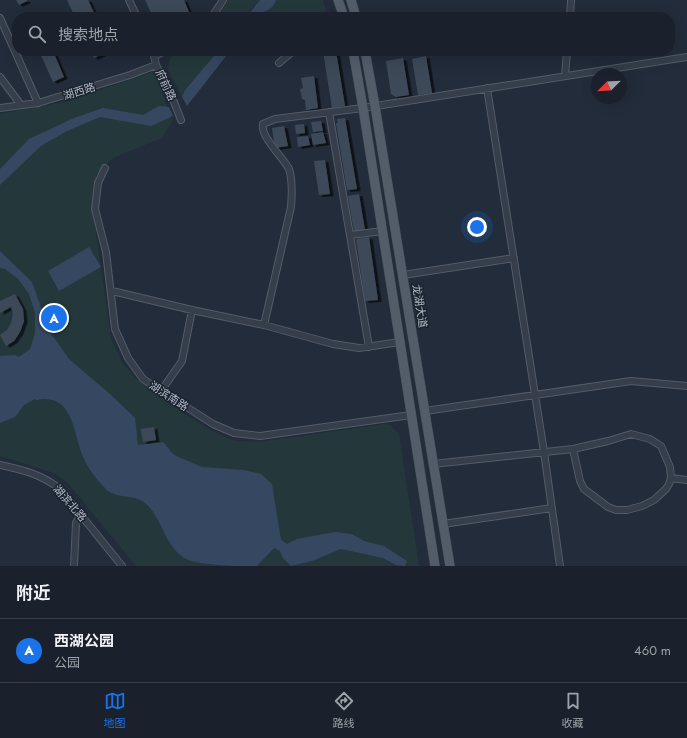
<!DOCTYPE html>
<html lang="zh">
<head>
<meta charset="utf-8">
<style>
	:root { --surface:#1a212c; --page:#232934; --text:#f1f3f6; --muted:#9fa3a9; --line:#383e48; --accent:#1a73e8 }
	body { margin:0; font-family:Jost,"Noto Sans SC",sans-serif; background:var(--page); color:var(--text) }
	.compass { position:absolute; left:591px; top:68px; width:36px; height:36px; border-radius:50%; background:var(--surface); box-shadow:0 4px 16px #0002; rotate:246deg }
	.you { position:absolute; left:477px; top:227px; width:14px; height:14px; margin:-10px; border:3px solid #fff; border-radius:50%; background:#1a73e8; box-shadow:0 0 0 6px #1a73e833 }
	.badge { display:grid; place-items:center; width:26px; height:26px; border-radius:50%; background:var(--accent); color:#fff; font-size:13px; font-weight:700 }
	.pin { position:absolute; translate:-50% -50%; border:2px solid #fff; box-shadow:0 1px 4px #0006 }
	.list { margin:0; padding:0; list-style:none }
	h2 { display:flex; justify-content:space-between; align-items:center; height:52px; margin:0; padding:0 16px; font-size:17px }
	h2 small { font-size:13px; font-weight:400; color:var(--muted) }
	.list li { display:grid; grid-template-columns:26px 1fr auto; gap:12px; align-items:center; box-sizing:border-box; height:64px; padding:0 16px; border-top:1px solid var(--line) }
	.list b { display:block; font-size:15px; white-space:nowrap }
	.list p { margin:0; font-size:13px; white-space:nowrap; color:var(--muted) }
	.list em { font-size:13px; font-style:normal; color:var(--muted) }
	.icon { flex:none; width:22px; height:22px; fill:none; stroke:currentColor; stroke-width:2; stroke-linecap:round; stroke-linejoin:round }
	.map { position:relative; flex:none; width:687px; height:566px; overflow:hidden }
	.search { position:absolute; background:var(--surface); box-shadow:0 4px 16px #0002; left:12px; right:12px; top:12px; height:44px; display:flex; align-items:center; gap:10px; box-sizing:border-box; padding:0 14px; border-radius:16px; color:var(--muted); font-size:15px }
	.sheet { height:116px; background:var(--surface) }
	nav { display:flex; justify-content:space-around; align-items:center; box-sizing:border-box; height:56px; border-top:1px solid var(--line); background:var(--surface); font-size:11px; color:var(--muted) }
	nav a { display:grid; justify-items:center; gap:2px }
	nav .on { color:var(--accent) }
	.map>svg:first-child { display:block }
</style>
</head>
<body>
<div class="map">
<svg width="687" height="566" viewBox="0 0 687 566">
	<defs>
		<filter id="shadow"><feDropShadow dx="3.5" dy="2" stdDeviation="0" flood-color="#0009"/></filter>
	</defs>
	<rect width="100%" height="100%" fill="#222c3a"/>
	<path fill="#24383b" d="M228,0H260C245,18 240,17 218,17Z
		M276,0H323L328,17H258C264,10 273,10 276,0Z
		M176,51H218L185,90L182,97L168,70L169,60Z
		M155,71L172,121L162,138L113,158L96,175V235L111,338L122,362L136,379L183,413L212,431L235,441L260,442L384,424L390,425L399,434L419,566H136L67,482L54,473L0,456V114L69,101Z"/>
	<path fill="#364761" d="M260,0H276C274,10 264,10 258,17H239L251,11Z
		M218,51H230L187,106L173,116L151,126L100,117L67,131L41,146L0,185V169L29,139L74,118L103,108L143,115L159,106L169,107L182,97L185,90Z
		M89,247L101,267L59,291L48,271Z
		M0,251L32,282L50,332L69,359L110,394L135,418L138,445L163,442L174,455L202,467L244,470L261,474L272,484L281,540L287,544L297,539L335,532L352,534L364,541L384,546L407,561L405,566L396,565L383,558L341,549L312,561L291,566L283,558L280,551L274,548L257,566C236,566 207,566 188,560C163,547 164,519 145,503C133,493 114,500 104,487C96,479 88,468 83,457C73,432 73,392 36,400L35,399L24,405L15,417L0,423V356L15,355L19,357L30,349L35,333V313L29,294L18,279L5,269L0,268Z"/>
	<path fill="#222c3a" d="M182,97L187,106L173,116L169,107Z"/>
	<path fill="#3e4a59" filter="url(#shadow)" d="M16,0H27V1L19,5Z
		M67,0H88L96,17H75Z
		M145,0H184L191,17H153Z
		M39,51H53L64,77L53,82Z
		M91,51H109L94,58Z
		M323,51H336L345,106L332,108Z
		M426,56L432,93L418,95L412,59Z
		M403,58L409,95L396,97L391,94L386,61Z
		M314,76L318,108L306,110L305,100L302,99L300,89L303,88L301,78Z
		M345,118L357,189L347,190L336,123H338L337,119Z
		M321,121L323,131L313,132L311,122Z
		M304,124L305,133L296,134L295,125Z
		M284,126L288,146L275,148L272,128Z
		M323,132L326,143L313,145L311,134Z
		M308,136L310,145L298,147L297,137Z
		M325,160L330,194L319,195L314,161Z
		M359,194L365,230L354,232L348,196Z
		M369,237L378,300L365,301L356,239Z
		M15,294L23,309L24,321L20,332L14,341L6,346L0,335L7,330L11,323L13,314L11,307L0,313V301Z
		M154,427L156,440L143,442L141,429Z"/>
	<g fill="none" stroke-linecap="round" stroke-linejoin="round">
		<g stroke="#535c68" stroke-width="8">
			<path id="street" d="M129,0L137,17
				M212,17L223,0
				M570,17L571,0
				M0,18L38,103
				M153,51L156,65L174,102L181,120
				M155,56L165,51
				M279,63L293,51
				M565,76L567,51
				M0,77L21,105
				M487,88L544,452L560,566
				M0,108L38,103L130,75L156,65
				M329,112L369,347
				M105,168L98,183L95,209L106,252L115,329L128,358L143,379L213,424L234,433L260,436L411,415
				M350,235L383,231
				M403,275L514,258
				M112,291L192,310L264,325L333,344L359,348L400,342
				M264,325L291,207C292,195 293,181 289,169C283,157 260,137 263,124L275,119L363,108L687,57
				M161,391L182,361L192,310
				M425,411L631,381L687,386
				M433,464L573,449L608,441L631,434L650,439L661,446L670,467L671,478L669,484L666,489L654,500L642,506L627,510H616L608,507L584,489L580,481L573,449
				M0,465C23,470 41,474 60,489L122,566
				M671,478L687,480
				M443,524L552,508
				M74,566L76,523L81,514"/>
		</g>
		<g stroke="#3f4753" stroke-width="10">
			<path id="primary" d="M338,0L344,17
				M351,0L356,17
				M353,51L363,108L400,342L435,566
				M365,51L375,106L450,566"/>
		</g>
		<use href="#street" stroke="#353e4a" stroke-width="6"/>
		<use href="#primary" stroke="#535d6a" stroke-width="9"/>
	</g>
	<g text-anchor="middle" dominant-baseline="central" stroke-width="3" stroke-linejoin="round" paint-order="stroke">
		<g font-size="11" fill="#b0b9c6" stroke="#1b232f">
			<text transform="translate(166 85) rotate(65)">府前路</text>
			<text transform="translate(79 91) rotate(-17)">湖西路</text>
			<text transform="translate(420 306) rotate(81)">龙湖大道</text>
			<text transform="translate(169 396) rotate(33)">湖滨南路</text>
			<text transform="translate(70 503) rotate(49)">湖滨北路</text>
		</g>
	</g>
</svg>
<svg class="compass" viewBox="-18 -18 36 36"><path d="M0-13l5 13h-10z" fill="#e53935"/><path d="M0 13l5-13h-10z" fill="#9fa3a9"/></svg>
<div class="you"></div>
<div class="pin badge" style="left:54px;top:318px">A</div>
<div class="search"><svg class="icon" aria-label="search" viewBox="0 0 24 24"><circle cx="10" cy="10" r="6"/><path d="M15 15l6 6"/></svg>搜索地点</div>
</div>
<section class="sheet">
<h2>附近<small></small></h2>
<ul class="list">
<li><span class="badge">A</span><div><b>西湖公园</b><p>公园</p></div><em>460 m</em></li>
</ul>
</section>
<nav>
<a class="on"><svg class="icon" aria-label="map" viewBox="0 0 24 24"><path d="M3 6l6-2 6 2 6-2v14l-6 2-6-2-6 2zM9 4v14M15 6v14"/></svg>地图</a>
<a><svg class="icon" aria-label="directions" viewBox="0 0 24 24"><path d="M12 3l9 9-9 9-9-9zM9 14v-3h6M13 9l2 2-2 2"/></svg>路线</a>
<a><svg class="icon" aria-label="saved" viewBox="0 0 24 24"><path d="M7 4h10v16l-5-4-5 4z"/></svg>收藏</a>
</nav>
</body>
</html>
